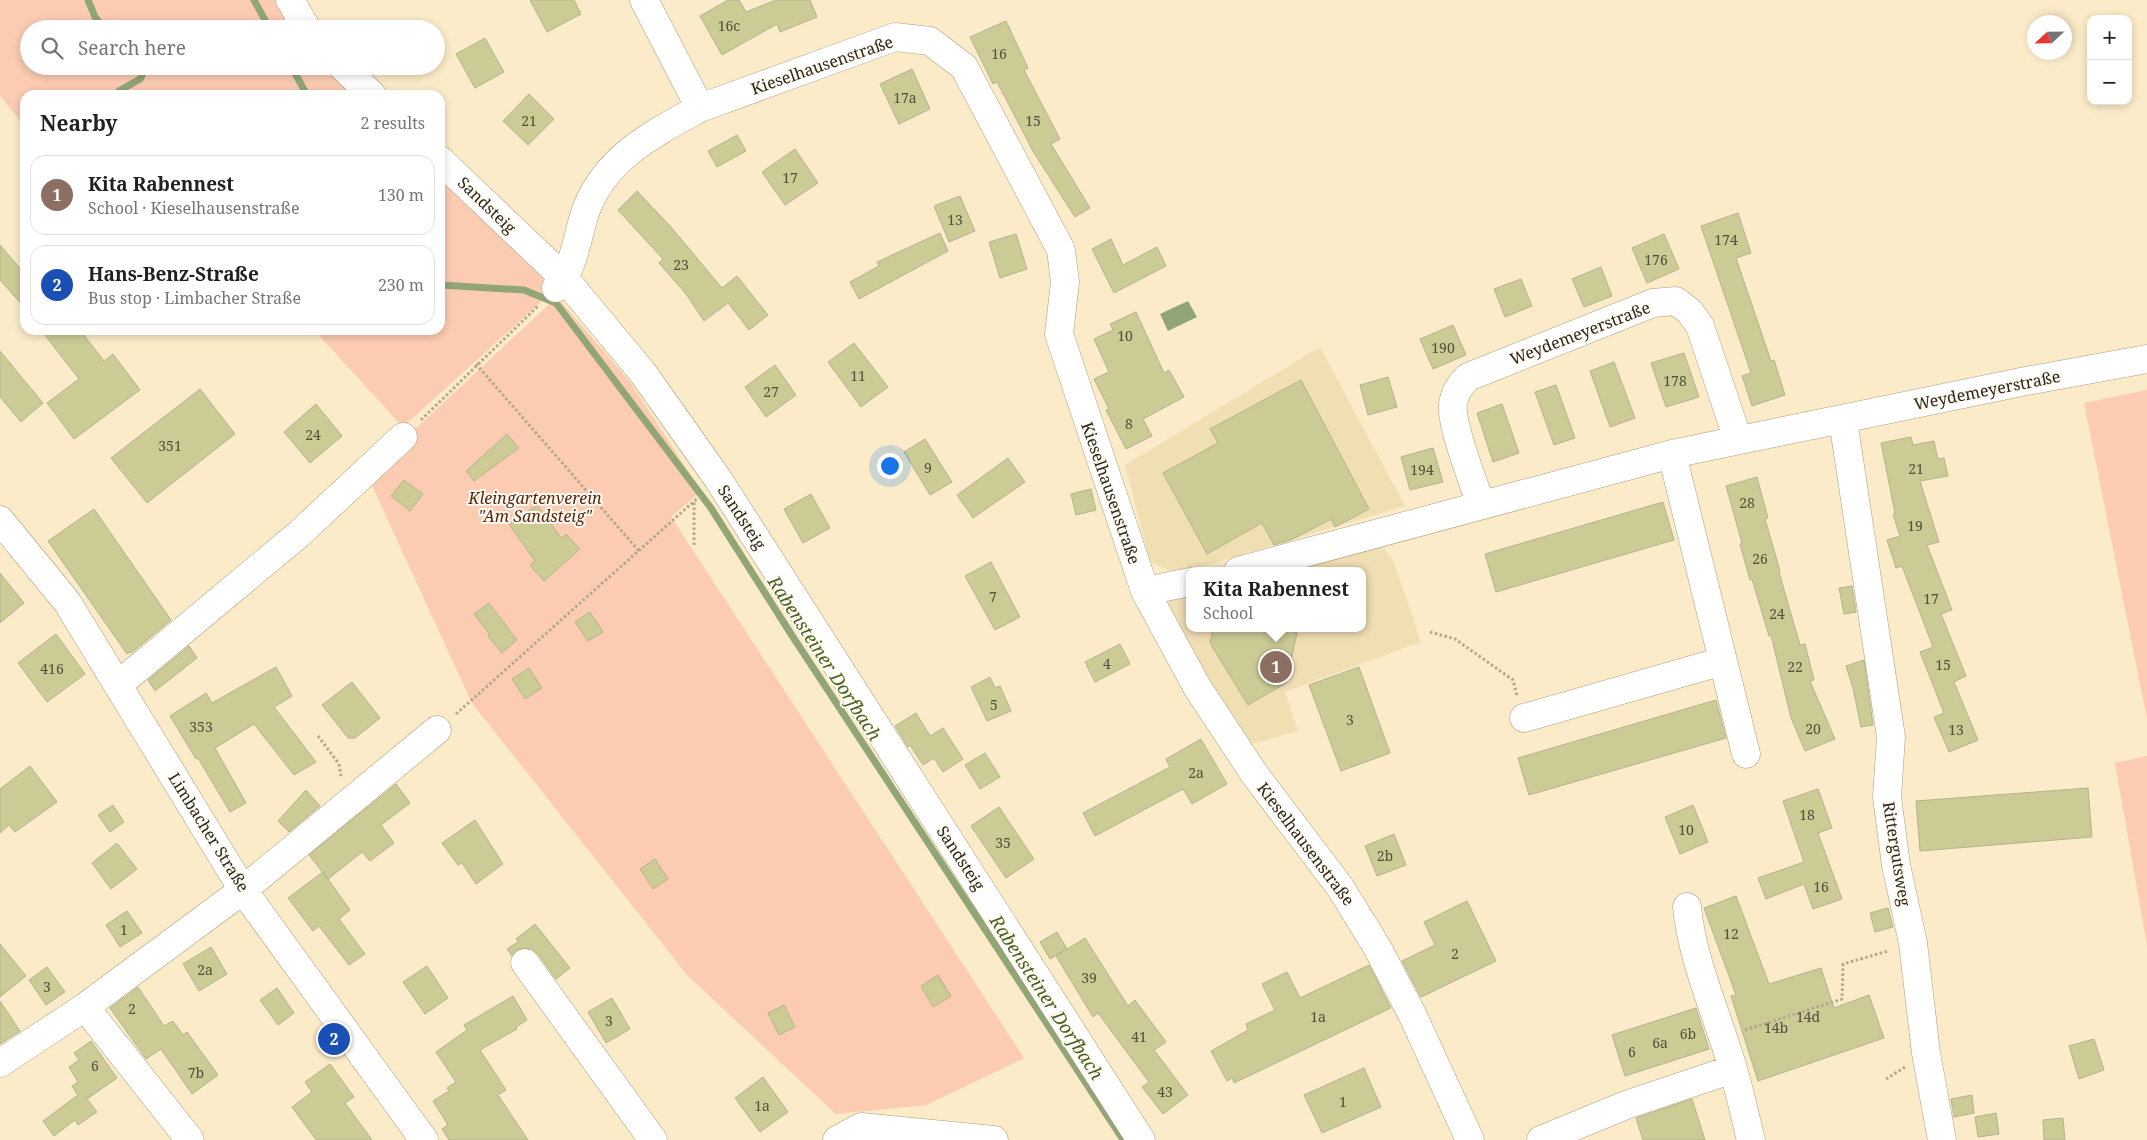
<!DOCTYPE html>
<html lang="en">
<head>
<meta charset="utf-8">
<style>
	:root { --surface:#fff; --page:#f6f6f6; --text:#202124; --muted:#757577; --line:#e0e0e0; --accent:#7c3aed }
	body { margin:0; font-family:"Noto Serif",serif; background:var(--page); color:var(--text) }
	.controls { position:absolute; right:15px; top:15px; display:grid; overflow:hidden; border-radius:10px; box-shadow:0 2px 8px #0003 }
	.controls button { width:45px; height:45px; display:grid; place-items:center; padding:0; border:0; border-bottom:1px solid var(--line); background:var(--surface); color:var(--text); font:25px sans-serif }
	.compass { position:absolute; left:2027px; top:15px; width:45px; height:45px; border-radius:50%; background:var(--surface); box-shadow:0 2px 8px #0003; rotate:248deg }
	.you { position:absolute; left:889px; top:465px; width:18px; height:18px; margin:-12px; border:4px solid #fff; border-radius:50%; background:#1a73e8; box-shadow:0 0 0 8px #1a73e833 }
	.badge { display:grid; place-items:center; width:32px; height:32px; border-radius:50%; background:var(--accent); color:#fff; font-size:16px; font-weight:700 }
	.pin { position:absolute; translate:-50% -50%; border:2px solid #fff; box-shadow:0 1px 5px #0006 }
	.popup { position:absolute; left:1186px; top:567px; width:180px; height:65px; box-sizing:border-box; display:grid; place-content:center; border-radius:10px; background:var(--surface); filter:drop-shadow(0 1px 4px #0005); font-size:16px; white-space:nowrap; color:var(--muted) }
	.popup b { font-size:19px; color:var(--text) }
	.popup::after { content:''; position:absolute; left:50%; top:100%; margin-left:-10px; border:10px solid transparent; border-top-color:var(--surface) }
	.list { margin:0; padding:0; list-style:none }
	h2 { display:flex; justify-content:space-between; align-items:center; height:65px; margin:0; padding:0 20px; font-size:21px }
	h2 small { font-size:16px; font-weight:400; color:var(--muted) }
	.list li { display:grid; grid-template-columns:32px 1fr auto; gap:15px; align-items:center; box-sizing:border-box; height:80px; margin:0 10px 10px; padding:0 10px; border:1px solid var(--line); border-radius:15px }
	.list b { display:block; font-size:19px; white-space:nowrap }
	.list p { margin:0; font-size:16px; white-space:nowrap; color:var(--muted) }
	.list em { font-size:16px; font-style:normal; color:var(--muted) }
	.icon { flex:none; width:28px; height:28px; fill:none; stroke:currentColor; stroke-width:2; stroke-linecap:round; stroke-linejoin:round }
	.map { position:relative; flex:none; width:2147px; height:1140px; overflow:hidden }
	.search { position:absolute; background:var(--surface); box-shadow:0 2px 8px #0003; left:20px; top:20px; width:425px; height:55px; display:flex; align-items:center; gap:12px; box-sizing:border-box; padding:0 18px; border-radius:28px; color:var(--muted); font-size:19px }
	.panel { position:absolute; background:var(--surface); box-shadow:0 2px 8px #0003; left:20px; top:90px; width:425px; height:245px; border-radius:15px }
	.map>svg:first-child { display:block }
</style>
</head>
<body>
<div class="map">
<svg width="2147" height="1140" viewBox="0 0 2147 1140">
	<rect width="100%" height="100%" fill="#fbebc8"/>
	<path fill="#f1dfb4" d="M1320,347L1405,506L1177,574L1150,562L1125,465Z
		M1380,543L1394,562L1421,642L1285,692L1298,731L1248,745L1165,612L1170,599L1190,594V628H1362V571H1276Z"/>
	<path fill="#fbcbb2" d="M0,0H285L304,29H29V66H333L362,95H25V127L0,95Z
		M440,172L556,288L403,427L314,330H440Z
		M557,297L630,382L701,491L671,517L1024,1058L926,1105L836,1114L688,976L472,703L369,479L410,434Z
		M2147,390V719L2084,403Z
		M2147,756V945L2115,763Z"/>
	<path fill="#91a576" d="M1188,301L1197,317L1168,331L1160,314Z"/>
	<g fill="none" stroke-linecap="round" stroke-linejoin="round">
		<path stroke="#91a576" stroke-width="7" d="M88,0L95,17L105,29
			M254,0L270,29
			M291,66L307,95
			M119,91L140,79L145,70L140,66
			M440,285L524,290L556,303L711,508L791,634L1122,1138"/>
	</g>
	<path fill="#cccb96" stroke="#b3b38f" d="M530,0H574L581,14L547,32Z
		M728,0H739L746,12L776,0H810L817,17L780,32L777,24L722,55L700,16Z
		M1006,21L1028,68L1024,70L1060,139L1051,144L1090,208L1075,217L1034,153L997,82L993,84L970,37Z
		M485,38L504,72L475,88L456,54Z
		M912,69L930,109L899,124L880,84Z
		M529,94L554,119L528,145L503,121Z
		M737,135L746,151L717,167L708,151Z
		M795,149L818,183L785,205L762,172Z
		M637,191L671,227L722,288L737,276L768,315L749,330L728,303L704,321L686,294L659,263L663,259L618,210Z
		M960,196L975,231L949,242L934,206Z
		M1738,213L1751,253L1736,258L1771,361L1774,360L1785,395L1752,406L1742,376L1751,373L1701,226Z
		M940,233L948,251L859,299L850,282L879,266L877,262Z
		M1016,234L1027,269L1000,278L989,242Z
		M1664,234L1679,269L1647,283L1632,248Z
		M1111,239L1123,265L1157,247L1166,266L1114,293L1092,249Z
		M0,245L25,274V308L0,280Z
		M1601,267L1612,296L1584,307L1572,279Z
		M1521,279L1532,306L1505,317L1494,289Z
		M1136,312L1164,373L1169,370L1184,397L1143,419L1152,436L1126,449L1106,410L1109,409L1094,379L1109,372L1094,339L1113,330L1110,324Z
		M1453,325L1466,355L1433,369L1420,339Z
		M41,330H80L104,361L113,354L140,390L74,439L47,403L79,379Z
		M854,343L888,387L861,407L828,362Z
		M0,351L43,403L21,422L0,397Z
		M1684,353L1699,397L1666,407L1651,363Z
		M1614,362L1635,418L1610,427L1590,371Z
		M775,365L796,395L766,417L745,387Z
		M1388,377L1397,407L1368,415L1360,385Z
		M1301,380L1369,509L1335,527L1331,519L1291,540L1274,545L1262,523L1207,554L1163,473L1218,443L1210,429Z
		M1556,385L1575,438L1554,445L1535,392Z
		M200,389L235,434L147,503L111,458Z
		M316,404L342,436L310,463L284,432Z
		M1502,404L1519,453L1493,462L1477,413Z
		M507,434L519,448L474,481L466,471Z
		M1911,437L1913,445L1934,441L1938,459L1944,458L1948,476L1920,481L1939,542L1927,545L1952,610L1941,614L1966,676L1954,682L1978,740L1949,752L1934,717L1944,713L1920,652L1933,647L1902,566L1896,568L1887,540L1900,536L1893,514L1895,513L1881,443Z
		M925,439L952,482L930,495L904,452Z
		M1433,448L1443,482L1410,490L1401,457Z
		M1008,458L1025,482L973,518L957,495Z
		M1757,477L1768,518L1765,519L1780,571L1779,572L1800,645L1805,644L1814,680L1810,681L1835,739L1805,751L1791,718L1771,635L1769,636L1752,579L1750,580L1740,544L1742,543L1726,486Z
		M404,480L423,494L410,511L391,496Z
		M1091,489L1096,510L1076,515L1071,494Z
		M811,494L830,528L803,543L784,509Z
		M1663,502L1674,540L1496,592L1485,554Z
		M537,505L562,539L566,534L580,549L544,581L530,565L535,561L509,524Z
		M94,509L171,620L131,653L130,652L127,654L48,541Z
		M991,562L1020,617L995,630L965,576Z
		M0,573L24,603L0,623Z
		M1852,586L1856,612L1844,614L1839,588Z
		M489,603L517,640L502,653L488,636L490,635L474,614Z
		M590,612L603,632L588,641L575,622Z
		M1213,628H1280L1297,633L1286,683L1248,705L1210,643Z
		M56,634L85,674L47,702L18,663Z
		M1120,644L1130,664L1095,682L1085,662Z
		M189,646L197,658L155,691L148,680Z
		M1864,660L1873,725L1861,727L1853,688L1846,666Z
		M276,667L292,696L274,707L316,762L294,775L254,724L215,748L246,803L230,812L198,758L196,759L170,716L206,693L212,703Z
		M1359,667L1390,753L1341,771L1309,685Z
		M529,668L542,688L525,699L512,679Z
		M990,677L995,688L1000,686L1011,711L987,721L971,687Z
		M352,682L380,718L355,738H348L322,705Z
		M1716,700L1726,738L1529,795L1518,758Z
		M916,713L930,736L943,728L963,759L943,772L934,758L923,765L910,745L908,747L895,726Z
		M1201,739L1227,784L1192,804L1183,789L1095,836L1083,813L1170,767L1166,759Z
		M985,753L1000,777L980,789L965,765Z
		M30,766L57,802L15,832L9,825L0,833V789Z
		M396,784L410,803L381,825L394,843L370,861L362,852L328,879L309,855Z
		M2088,788L2092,837L1920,851L1916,801Z
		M1818,789L1832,828L1818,833L1842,899L1813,909L1804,884L1766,899L1758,878L1804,862L1783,801Z
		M306,790L320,806L289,832L278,821Z
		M113,805L124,822L110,832L98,815Z
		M1693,805L1708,842L1680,854L1665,817Z
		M999,807L1034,859L1006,878L971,826Z
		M475,820L503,864L476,884L462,863L458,865L442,843Z
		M1394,834L1406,865L1377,876L1365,846Z
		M117,843L137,869L111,889L92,863Z
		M655,859L668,879L653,889L640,869Z
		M323,872L350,910L339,919L365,954L349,965L319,926L313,931L288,898Z
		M1736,896L1769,984L1821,968L1834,1008L1869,995L1884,1038L1758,1081L1731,996L1736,995L1704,908Z
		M1467,901L1496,961L1421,997L1402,961L1435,945L1424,922Z
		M1888,908L1893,927L1875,932L1870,913Z
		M127,911L142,933L120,947L106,925Z
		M535,924L570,968L556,979L538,954L532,949L523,948L516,950L512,956L507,949L519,941L516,939Z
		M1057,932L1067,949L1050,959L1040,942Z
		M1085,938L1128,1006L1135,1000L1166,1042L1154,1050L1188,1095L1163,1114L1142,1087L1149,1082L1098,1013L1093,1017L1056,956Z
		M0,944L26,976L0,997Z
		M211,947L227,974L199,991L183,964Z
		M1369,965L1391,1008L1234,1083L1232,1078L1227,1081L1211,1051L1248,1030L1246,1024L1275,1010L1262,984L1287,972L1300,998Z
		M427,966L448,998L425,1014L403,982Z
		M47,967L65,992L46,1005L29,980Z
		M938,975L951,996L933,1007L921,986Z
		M138,987L164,1026L173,1021L183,1035L187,1032L218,1075L192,1094L161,1049L146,1059L110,1008Z
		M277,988L294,1013L278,1025L260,1000Z
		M513,996L527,1020L516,1027L517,1029L480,1050L506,1090L498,1095L528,1140H449L442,1129L448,1125L433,1101L449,1091L447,1088L456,1082L436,1052L467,1030L464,1025Z
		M612,998L630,1029L606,1043L588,1012Z
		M0,1001L20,1031L0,1044Z
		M784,1005L795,1027L779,1035L768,1013Z
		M1696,1008L1709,1049L1625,1076L1612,1035Z
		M2094,1039L2104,1070L2079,1079L2069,1046Z
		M91,1041L117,1078L87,1099L97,1112L78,1125L75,1120L54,1136L43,1121L78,1095L72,1086L78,1082L69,1067L79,1060L74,1053Z
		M330,1064L354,1097L345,1103L372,1140H316L292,1107L312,1092L305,1082Z
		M1364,1068L1381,1107L1322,1133L1304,1095Z
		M763,1077L788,1112L760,1132L735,1098Z
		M1972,1095L1974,1113L1954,1117L1951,1099Z
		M1692,1099L1705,1140H1643L1636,1118Z
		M1996,1113L1999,1134L1978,1137L1975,1117Z
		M2063,1118L2065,1140H2044L2043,1120Z"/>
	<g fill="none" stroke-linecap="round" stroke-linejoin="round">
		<g stroke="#ac9e7c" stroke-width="29">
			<path id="minor" d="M290,0L307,29
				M644,0L700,108L895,37L930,41L964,67L1061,250L1065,282L1059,334L1145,591L1197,687L1255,775L1340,887L1377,947L1412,1014L1470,1140
				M342,66L372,95
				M440,160L565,279L643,373L718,479L1141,1140
				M556,288C575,268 577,235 586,210C606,157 653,134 700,108
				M1843,420L1891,737L1887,797L1896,865L1913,943L1926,1053L1942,1140
				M1672,454L2026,381L2147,359
				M1481,505C1474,484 1450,423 1453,404C1455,392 1460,385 1468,377L1653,303L1676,301L1690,312L1700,326L1738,440
				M0,520L67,602L243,890L424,1140
				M1238,571L1672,454L1746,754
				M1145,591L1190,582
				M119,684L299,534L403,437
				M1524,718L1723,661
				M1687,907C1692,960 1718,1017 1733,1069C1740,1092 1745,1117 1751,1140
				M525,963L653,1140
				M85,1007L190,1140
				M0,1063L85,1007L243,890L437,730
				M837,1140L861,1127L994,1140
				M1541,1140L1626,1105L1733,1069"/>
		</g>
		<path stroke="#b4a88c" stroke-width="3" stroke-dasharray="2.5 2.5" stroke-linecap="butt" d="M476,364L639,551
			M421,420L538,306
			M694,545V501
			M1430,632L1455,639L1513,680L1517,696
			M456,714L701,495
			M318,736L339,764L341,776
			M1745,1030L1842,999L1843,964L1888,951
			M1886,1079L1905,1067"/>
		<use href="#minor" stroke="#fff" stroke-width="28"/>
	</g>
	<g text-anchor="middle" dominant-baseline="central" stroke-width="4" stroke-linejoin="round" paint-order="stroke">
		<g font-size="14" fill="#544f38">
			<text x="729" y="25">16c</text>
			<text x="999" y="53">16</text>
			<text x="905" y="97">17a</text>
			<text x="529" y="120">21</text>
			<text x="1033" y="120">15</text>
			<text x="790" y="177">17</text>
			<text x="955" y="219">13</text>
			<text x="1726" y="239">174</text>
			<text x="1656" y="259">176</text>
			<text x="681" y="264">23</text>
			<text x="1125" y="335">10</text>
			<text x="1443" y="347">190</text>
			<text x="858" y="375">11</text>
			<text x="1675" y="380">178</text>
			<text x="771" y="391">27</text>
			<text x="1129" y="423">8</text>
			<text x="313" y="434">24</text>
			<text x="170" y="445">351</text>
			<text x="928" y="467">9</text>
			<text x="1916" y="468">21</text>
			<text x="1422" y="469">194</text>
			<text x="1747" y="502">28</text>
			<text x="1915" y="525">19</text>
			<text x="1760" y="558">26</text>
			<text x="993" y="596">7</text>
			<text x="1931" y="598">17</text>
			<text x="1777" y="613">24</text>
			<text x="1107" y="663">4</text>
			<text x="1943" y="664">15</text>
			<text x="1795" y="666">22</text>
			<text x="52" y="668">416</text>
			<text x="994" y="704">5</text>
			<text x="1350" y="719">3</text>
			<text x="201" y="726">353</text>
			<text x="1813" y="728">20</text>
			<text x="1956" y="729">13</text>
			<text x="1196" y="772">2a</text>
			<text x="1807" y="814">18</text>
			<text x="1686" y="829">10</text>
			<text x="1003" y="842">35</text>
			<text x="1385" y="855">2b</text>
			<text x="1821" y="886">16</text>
			<text x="124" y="929">1</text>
			<text x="1731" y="933">12</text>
			<text x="1455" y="953">2</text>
			<text x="205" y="969">2a</text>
			<text x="1089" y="977">39</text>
			<text x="47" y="986">3</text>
			<text x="132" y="1008">2</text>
			<text x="1318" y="1016">1a</text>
			<text x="1808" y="1016">14d</text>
			<text x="609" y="1020">3</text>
			<text x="1776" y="1027">14b</text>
			<text x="1688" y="1033">6b</text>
			<text x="1139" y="1036">41</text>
			<text x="1660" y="1042">6a</text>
			<text x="1632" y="1051">6</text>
			<text x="95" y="1065">6</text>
			<text x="196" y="1072">7b</text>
			<text x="1165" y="1091">43</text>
			<text x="1343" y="1101">1</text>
			<text x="762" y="1105">1a</text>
		</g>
		<g font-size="16" fill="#2c2619" stroke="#fdfaf3">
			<text transform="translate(822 65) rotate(-19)">Kieselhausenstraße</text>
			<text transform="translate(487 205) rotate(44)">Sandsteig</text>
			<text transform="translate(1580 333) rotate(-21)">Weydemeyerstraße</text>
			<text transform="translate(1987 390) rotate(-11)">Weydemeyerstraße</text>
			<text transform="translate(1111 493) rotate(71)">Kieselhausenstraße</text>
			<text transform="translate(742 517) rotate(57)">Sandsteig</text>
			<text transform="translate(209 832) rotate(58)">Limbacher Straße</text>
			<text transform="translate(1306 844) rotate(53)">Kieselhausenstraße</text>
			<text transform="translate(1897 854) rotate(81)">Rittergutsweg</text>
			<text transform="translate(961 858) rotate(57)">Sandsteig</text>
		</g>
		<g font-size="16" font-style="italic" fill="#56260a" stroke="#fdfaf3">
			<text x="535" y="498">Kleingartenverein<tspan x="535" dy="18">"Am Sandsteig"</tspan></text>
		</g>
		<g font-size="18" font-style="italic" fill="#48621c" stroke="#fdfaf3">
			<text transform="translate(825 658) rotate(57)">Rabensteiner Dorfbach</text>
			<text transform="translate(1047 997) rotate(57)">Rabensteiner Dorfbach</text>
		</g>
	</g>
</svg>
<div class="controls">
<button>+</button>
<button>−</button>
</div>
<svg class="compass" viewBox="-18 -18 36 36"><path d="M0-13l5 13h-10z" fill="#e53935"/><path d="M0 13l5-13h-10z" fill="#757577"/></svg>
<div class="you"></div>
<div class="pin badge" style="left:1276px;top:667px;background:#8d6e63">1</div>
<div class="popup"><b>Kita Rabennest</b>School</div>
<div class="pin badge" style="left:334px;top:1039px;background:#1a4fb4">2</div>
<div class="search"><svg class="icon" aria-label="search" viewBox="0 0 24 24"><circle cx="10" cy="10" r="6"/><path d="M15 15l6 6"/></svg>Search here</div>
<section class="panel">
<h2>Nearby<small>2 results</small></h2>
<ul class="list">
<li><span class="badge" style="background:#8d6e63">1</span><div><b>Kita Rabennest</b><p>School · Kieselhausenstraße</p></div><em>130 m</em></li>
<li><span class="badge" style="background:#1a4fb4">2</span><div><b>Hans-Benz-Straße</b><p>Bus stop · Limbacher Straße</p></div><em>230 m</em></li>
</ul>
</section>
</div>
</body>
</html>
